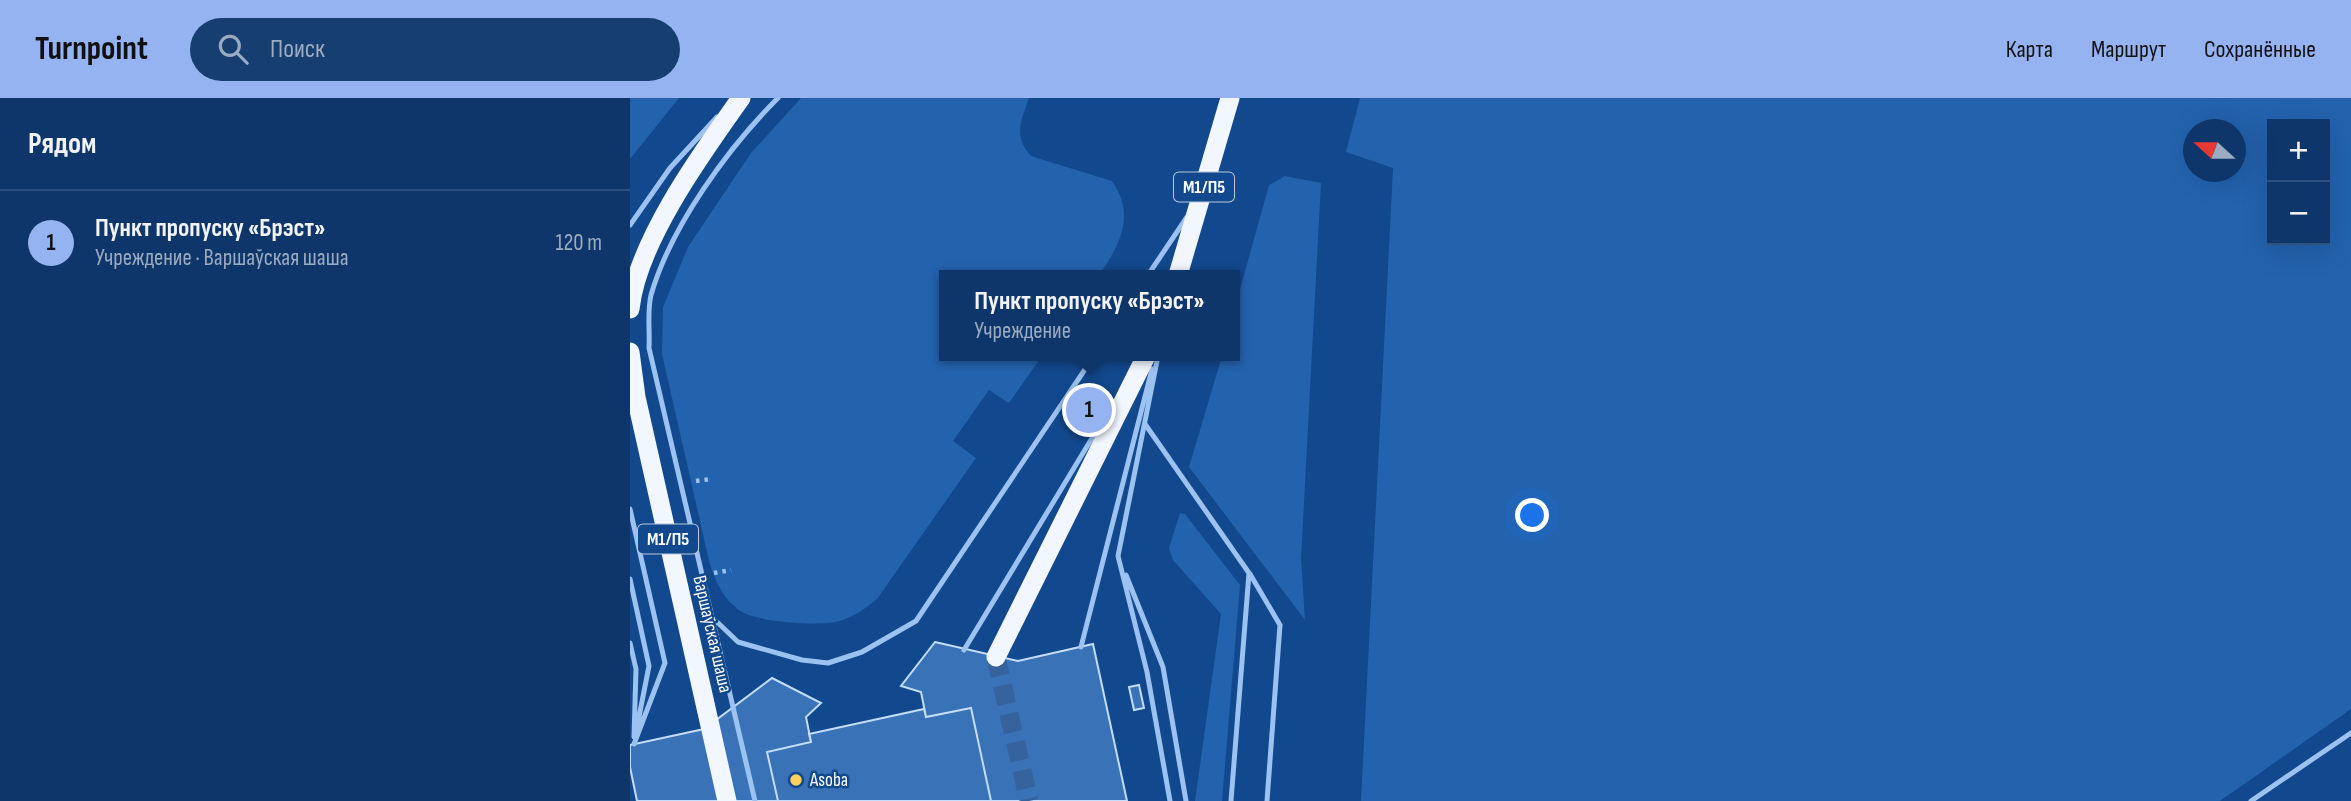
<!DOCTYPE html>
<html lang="ru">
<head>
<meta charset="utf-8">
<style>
	:root { --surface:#0e366a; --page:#173e70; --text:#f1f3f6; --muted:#9babc1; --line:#2e507e; --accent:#95b2f1 }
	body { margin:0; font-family:"Sofia Sans Condensed",sans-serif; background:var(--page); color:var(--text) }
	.controls { position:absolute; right:21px; top:21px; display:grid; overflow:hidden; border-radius:0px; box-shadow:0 7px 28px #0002 }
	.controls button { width:63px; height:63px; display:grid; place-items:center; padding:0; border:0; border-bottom:2px solid var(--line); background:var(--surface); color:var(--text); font:35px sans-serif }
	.compass { position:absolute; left:1553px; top:21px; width:63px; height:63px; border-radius:50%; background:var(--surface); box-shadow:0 7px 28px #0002; rotate:291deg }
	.you { position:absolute; left:903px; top:418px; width:24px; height:24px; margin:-18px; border:5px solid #fff; border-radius:50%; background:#1a73e8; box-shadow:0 0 0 10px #1a73e833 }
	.badge { display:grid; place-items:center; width:46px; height:46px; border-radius:50%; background:var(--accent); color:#111; font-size:23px; font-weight:700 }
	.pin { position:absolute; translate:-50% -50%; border:4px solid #fff; box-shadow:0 2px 7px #0006 }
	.popup { position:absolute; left:309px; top:172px; width:301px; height:91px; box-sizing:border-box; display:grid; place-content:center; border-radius:0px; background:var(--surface); filter:drop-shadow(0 2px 5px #0005); font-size:23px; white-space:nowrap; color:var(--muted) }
	.popup b { font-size:26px; color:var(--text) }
	.popup::after { content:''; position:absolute; left:50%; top:100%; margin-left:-14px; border:14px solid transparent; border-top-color:var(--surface) }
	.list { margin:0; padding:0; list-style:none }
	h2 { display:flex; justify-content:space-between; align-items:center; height:91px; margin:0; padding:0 28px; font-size:30px }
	h2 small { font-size:23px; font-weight:400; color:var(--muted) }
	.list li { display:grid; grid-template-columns:46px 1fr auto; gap:21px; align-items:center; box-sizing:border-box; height:105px; padding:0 28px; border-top:2px solid var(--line) }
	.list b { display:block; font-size:26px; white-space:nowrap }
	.list p { margin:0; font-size:23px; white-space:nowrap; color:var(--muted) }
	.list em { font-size:23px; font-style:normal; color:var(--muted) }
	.icon { flex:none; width:38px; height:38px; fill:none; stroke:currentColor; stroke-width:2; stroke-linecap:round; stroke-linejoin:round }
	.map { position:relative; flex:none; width:1721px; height:703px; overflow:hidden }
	header { display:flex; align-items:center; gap:42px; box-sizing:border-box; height:98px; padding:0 35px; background:var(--accent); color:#111 }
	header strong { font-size:33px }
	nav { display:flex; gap:38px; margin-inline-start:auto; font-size:24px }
	.search { width:490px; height:63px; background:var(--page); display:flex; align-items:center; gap:18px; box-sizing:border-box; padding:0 24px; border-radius:38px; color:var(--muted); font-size:26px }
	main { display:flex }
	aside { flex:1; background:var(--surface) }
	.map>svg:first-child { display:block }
</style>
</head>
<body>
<header>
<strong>Turnpoint</strong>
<div class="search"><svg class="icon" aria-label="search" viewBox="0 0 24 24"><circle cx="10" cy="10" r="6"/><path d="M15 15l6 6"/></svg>Поиск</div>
<nav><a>Карта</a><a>Маршрут</a><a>Сохранённые</a></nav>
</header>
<main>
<aside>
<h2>Рядом<small></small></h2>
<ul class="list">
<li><span class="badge">1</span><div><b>Пункт пропуску «Брэст»</b><p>Учреждение · Варшаўская шаша</p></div><em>120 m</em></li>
</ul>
</aside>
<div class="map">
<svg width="1721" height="703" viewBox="0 0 1721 703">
	<rect width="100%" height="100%" fill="#12488d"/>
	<path fill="#2362ad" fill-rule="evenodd" d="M0,0H49L0,61Z
		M171,0H399C391,23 383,38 401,58L482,83C506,117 490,147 469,177H314V258H412L379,305L359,292L323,343L346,360L247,501C235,511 225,518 210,523C190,529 124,524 109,512C92,499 87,486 80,467L32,256L33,209L58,149L121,55Z
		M730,0H1721V611L1590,703H731L763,70L716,54ZM1642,26H1695V142H1642ZM1563,32H1605V74H1563Z
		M655,78L691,85L671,461L675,522L559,369L592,258H604V213L639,87Z
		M550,415L555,416L610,487L592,703H565L591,516L543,462L539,450Z"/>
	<path fill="#3a72b7" stroke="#c2ddfd" stroke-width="2" d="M305,544L388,563L463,546L497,703H361L341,610L296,619L291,594L271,588Z
		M142,580L191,605L176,619L181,644L137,654L148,703H7L0,669V647L74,631Z
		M509,587L514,610L504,612L499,589Z
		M341,610L361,703H148L137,654L181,644L179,636L294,611L296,619Z"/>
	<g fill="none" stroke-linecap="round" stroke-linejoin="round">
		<path stroke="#36639e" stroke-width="19" stroke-dasharray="19 10" stroke-linecap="butt" d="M366,559L399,703"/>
		<path stroke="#9bc2f1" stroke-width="4.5" stroke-dasharray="3.5 5" stroke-linecap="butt" d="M66,383L81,381
			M84,475L101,472"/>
		<path stroke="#9bc2f1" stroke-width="5" d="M0,127L40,70L87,19
			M518,177L557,119
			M528,258L488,458L517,574L540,703
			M515,326L619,475L601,703
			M0,411L35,565L4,646
			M620,476L650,527L637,703
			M496,477L533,569L556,703
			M0,481L19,568L7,629
			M84,521L108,544L172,562L198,565L232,554L286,523L464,258
			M0,545L6,571L4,639
			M451,549L522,271
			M334,552L479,312
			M125,703L19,250C20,234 17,213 21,197C41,128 98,50 148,0
			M1621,703L1721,635"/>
		<path stroke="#f2f7ff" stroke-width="19" d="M548,177L600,0
			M0,211C7,144 72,55 111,0
			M0,254L6,299L97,703
			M366,559L516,258"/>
	</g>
	<circle fill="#ffcf5b" stroke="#12488d" stroke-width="2.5" cx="166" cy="682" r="7"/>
	<g text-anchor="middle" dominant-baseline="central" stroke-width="5" stroke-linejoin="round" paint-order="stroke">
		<g fill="#12488d" stroke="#b8c8dd" stroke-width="2">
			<rect x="544" y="74.5" width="60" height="29" rx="5"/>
			<rect x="8" y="426.5" width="60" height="29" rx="5"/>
		</g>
		<g font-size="18" font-weight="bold" fill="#fff">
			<text x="574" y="89">М1/П5</text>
			<text x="38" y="441">М1/П5</text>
		</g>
		<g font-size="19" fill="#fff" stroke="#12488d">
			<text transform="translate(82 536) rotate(77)">Варшаўская шаша</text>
		</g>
		<g font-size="19" fill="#fff" stroke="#12488d" text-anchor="start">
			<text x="180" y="682">Asoba</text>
		</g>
	</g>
</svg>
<div class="controls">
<button>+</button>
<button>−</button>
</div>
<svg class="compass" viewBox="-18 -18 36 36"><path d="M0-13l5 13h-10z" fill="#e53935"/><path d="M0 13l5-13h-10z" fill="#9babc1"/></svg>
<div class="you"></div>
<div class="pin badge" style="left:459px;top:312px">1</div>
<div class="popup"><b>Пункт пропуску «Брэст»</b>Учреждение</div>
</div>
</main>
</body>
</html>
